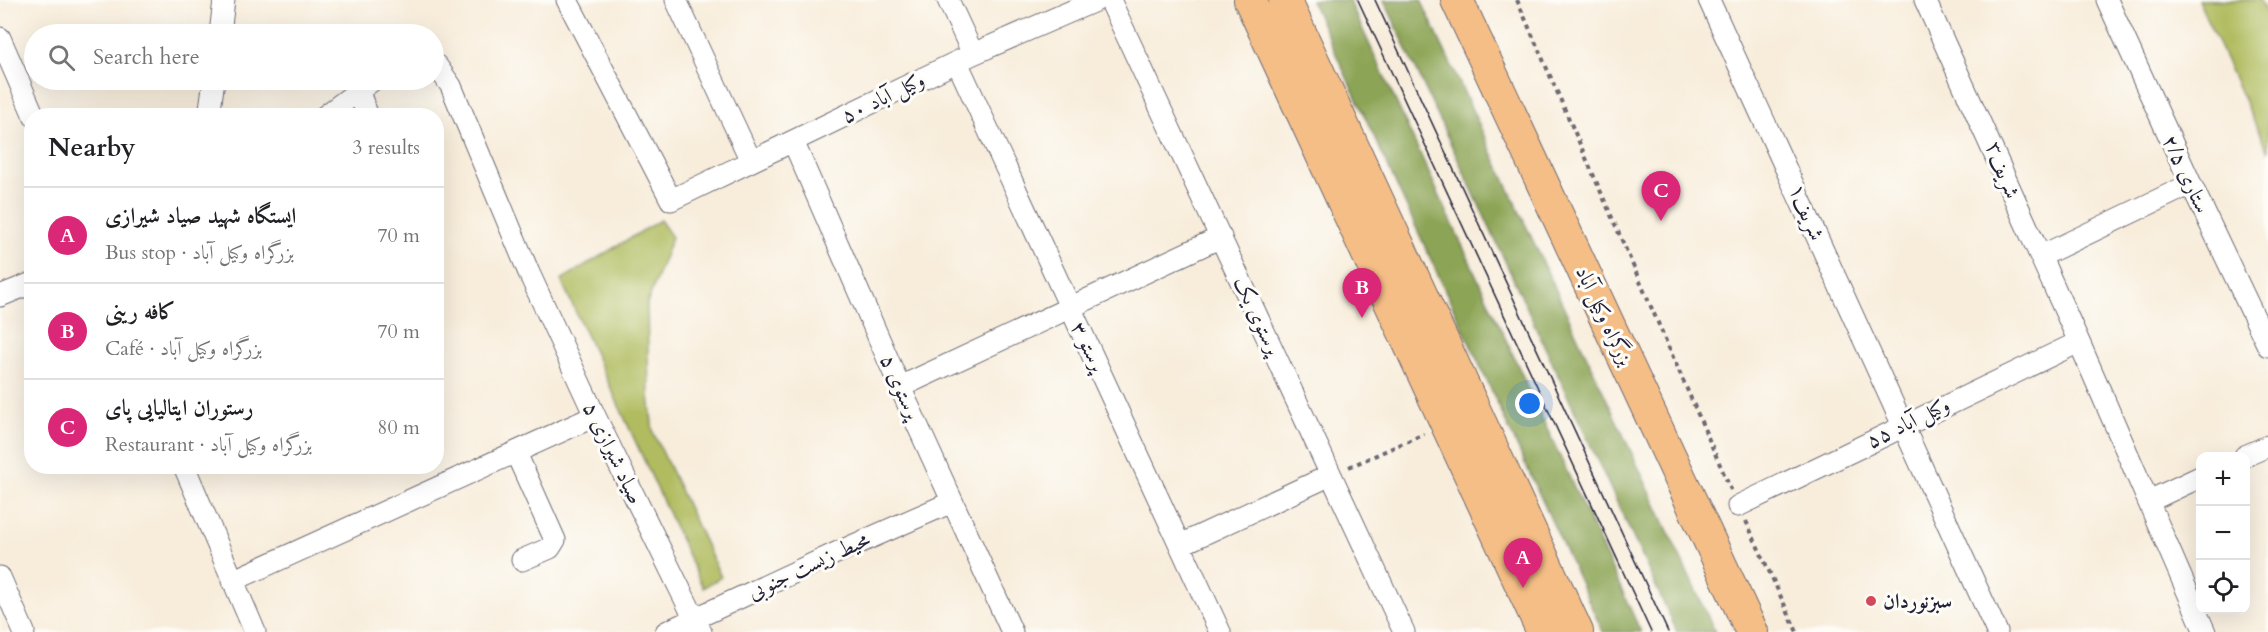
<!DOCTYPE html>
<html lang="en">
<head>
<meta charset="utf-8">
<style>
	:root { --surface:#fff; --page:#f2f2f2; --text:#202124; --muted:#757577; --line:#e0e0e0; --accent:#db2777 }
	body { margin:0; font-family:Cardo,Amiri,serif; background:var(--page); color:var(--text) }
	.controls { position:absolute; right:18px; bottom:18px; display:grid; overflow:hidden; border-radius:12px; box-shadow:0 6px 24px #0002 }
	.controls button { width:54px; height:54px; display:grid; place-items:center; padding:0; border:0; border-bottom:2px solid var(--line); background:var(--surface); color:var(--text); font:30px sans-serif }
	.you { position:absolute; left:1530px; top:404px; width:21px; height:21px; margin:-15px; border:4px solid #fff; border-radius:50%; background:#1a73e8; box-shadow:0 0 0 9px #1a73e833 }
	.badge { display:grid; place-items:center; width:39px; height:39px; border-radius:50%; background:var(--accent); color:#fff; font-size:20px; font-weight:700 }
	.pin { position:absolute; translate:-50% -50px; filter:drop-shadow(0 2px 3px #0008) }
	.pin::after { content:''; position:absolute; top:32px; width:21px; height:18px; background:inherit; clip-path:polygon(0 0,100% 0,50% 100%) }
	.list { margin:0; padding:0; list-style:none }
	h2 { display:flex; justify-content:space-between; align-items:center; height:78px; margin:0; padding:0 24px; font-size:26px }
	h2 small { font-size:20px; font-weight:400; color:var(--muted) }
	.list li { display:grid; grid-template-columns:39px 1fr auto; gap:18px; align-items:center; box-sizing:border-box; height:96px; padding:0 24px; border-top:2px solid var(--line) }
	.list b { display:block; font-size:22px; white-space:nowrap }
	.list p { margin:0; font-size:20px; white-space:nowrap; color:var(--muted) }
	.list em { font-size:20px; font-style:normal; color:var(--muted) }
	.icon { flex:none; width:33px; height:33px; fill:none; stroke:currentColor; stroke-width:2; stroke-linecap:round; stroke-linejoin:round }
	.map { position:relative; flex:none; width:2268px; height:632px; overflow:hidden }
	.search { position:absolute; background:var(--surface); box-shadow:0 6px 24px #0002; left:24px; top:24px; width:420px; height:66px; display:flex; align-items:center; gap:15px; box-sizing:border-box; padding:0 21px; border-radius:33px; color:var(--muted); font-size:22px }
	.panel { position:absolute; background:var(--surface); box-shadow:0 6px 24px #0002; left:24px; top:108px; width:420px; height:366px; border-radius:24px }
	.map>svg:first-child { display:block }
</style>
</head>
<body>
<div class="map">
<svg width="2268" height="632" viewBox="0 0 2268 632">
	<rect width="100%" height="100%" fill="#fdfcf7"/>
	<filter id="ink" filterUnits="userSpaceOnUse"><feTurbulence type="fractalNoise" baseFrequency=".0167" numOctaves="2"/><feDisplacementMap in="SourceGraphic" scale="12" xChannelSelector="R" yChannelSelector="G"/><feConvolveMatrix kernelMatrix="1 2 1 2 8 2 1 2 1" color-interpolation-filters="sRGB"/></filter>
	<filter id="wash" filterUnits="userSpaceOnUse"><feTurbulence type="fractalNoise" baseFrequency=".008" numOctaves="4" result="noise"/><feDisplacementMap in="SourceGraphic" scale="24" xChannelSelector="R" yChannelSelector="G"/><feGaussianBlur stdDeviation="1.35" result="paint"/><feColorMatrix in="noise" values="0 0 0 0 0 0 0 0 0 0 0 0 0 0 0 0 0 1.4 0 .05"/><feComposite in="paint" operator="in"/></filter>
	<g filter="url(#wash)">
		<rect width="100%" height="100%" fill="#f8eddb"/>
		<path fill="#b0bc5e" stroke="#696f4c" stroke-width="1.5" d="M2198,0H2260L2268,17V152Z
			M660,220L672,237L647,304L649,395L653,432L721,577L703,588L561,280Z"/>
		<path fill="#8ca455" stroke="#576348" stroke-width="1.5" d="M1311,0H1349L1641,632H1603Z
			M1384,0H1421L1715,632H1677Z"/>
	</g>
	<g filter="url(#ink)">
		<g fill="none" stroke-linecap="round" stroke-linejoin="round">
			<g stroke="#6d6973" stroke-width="23">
				<path id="minor" d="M567,0L671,200L973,54L1097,0
					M676,0L751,161
					M948,0L973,54
					M1110,0L1404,632
					M1709,0L1997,632
					M1925,0L2079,342L2205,632
					M2107,0L2191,184L2268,346
					M220,34L224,0
					M0,38L34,116
					M957,62L1220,632
					M434,65L437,66L451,86L529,273L595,416L701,632
					M358,90L368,116
					M209,116L214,80
					M325,116L373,80
					M793,141L900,387L1012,632
					M2041,256L2191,184
					M0,296L32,283
					M900,387L1221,237
					M516,453L555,540L550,548L522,560
					M2245,456L2268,446
					M184,466L255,632
					M2149,501L2200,477
					M1738,506L2079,342
					M1180,545L1331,475
					M0,577L24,632
					M232,581L595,416
					M666,632L836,553L952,502"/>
			</g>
			<g stroke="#6d6973" stroke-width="34">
				<path id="highway" d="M1250,0L1543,632
					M1285,0L1577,632
					M1457,0L1752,632"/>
			</g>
			<path stroke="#6d6973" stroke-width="4" stroke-dasharray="4.5 4.5" stroke-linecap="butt" d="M1517,0L1731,490
				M1349,467L1424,434
				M1746,521L1797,632"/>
			<use href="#minor" stroke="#fff" stroke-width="21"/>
			<use href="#highway" stroke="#f5be86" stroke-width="32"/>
			<path stroke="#22223b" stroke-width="1.5" d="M1358,0L1651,632
				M1375,0L1668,632"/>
		</g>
	</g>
	<circle fill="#d1495b" stroke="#fdfcf7" stroke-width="2" cx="1871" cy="601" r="6"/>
	<g text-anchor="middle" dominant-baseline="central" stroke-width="6" stroke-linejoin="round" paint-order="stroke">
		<g font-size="21" fill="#22223b" stroke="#fdfcf7">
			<text transform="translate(883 98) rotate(-26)">۵۰ وکیل آباد</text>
			<text transform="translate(2002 171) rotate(66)">شریف٣</text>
			<text transform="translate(2186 174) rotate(65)">ستاری ۲/۵</text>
			<text transform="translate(1806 213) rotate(65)">شریف١</text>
			<text transform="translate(1257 316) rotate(65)">پرستوی یک</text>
			<text transform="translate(1604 316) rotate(65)">بزرگراه وکیل آباد</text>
			<text transform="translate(1088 347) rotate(65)">پرستو ۳</text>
			<text transform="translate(900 387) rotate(66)">پرستوی ۵</text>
			<text transform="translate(1908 423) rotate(-26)">۵۵ وکیل آباد</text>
			<text transform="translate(613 453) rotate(64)">صیاد شیرازی ۵</text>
			<text transform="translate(809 566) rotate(-25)">محیط زیست جنوبی</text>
		</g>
		<g font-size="21" font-weight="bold" fill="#22223b" stroke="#fdfcf7" text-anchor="start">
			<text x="1883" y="601">سبزنوردان</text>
		</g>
	</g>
</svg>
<div class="controls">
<button>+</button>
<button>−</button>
<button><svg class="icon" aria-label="locate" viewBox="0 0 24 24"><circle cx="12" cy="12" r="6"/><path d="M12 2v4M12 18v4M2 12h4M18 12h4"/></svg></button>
</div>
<div class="you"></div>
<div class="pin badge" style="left:1523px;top:588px">A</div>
<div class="pin badge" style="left:1362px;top:318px">B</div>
<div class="pin badge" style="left:1661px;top:221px">C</div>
<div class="search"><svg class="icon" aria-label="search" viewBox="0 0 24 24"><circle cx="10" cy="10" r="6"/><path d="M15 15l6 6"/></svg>Search here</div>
<section class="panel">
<h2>Nearby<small>3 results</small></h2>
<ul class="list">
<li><span class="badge">A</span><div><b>ایستگاه شهید صیاد شیرازی</b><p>Bus stop · بزرگراه وکیل آباد</p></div><em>70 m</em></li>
<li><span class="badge">B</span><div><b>کافه رینی</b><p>Café · بزرگراه وکیل آباد</p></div><em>70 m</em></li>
<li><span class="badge">C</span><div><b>رستوران ایتالیایی پای</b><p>Restaurant · بزرگراه وکیل آباد</p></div><em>80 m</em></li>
</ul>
</section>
</div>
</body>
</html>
